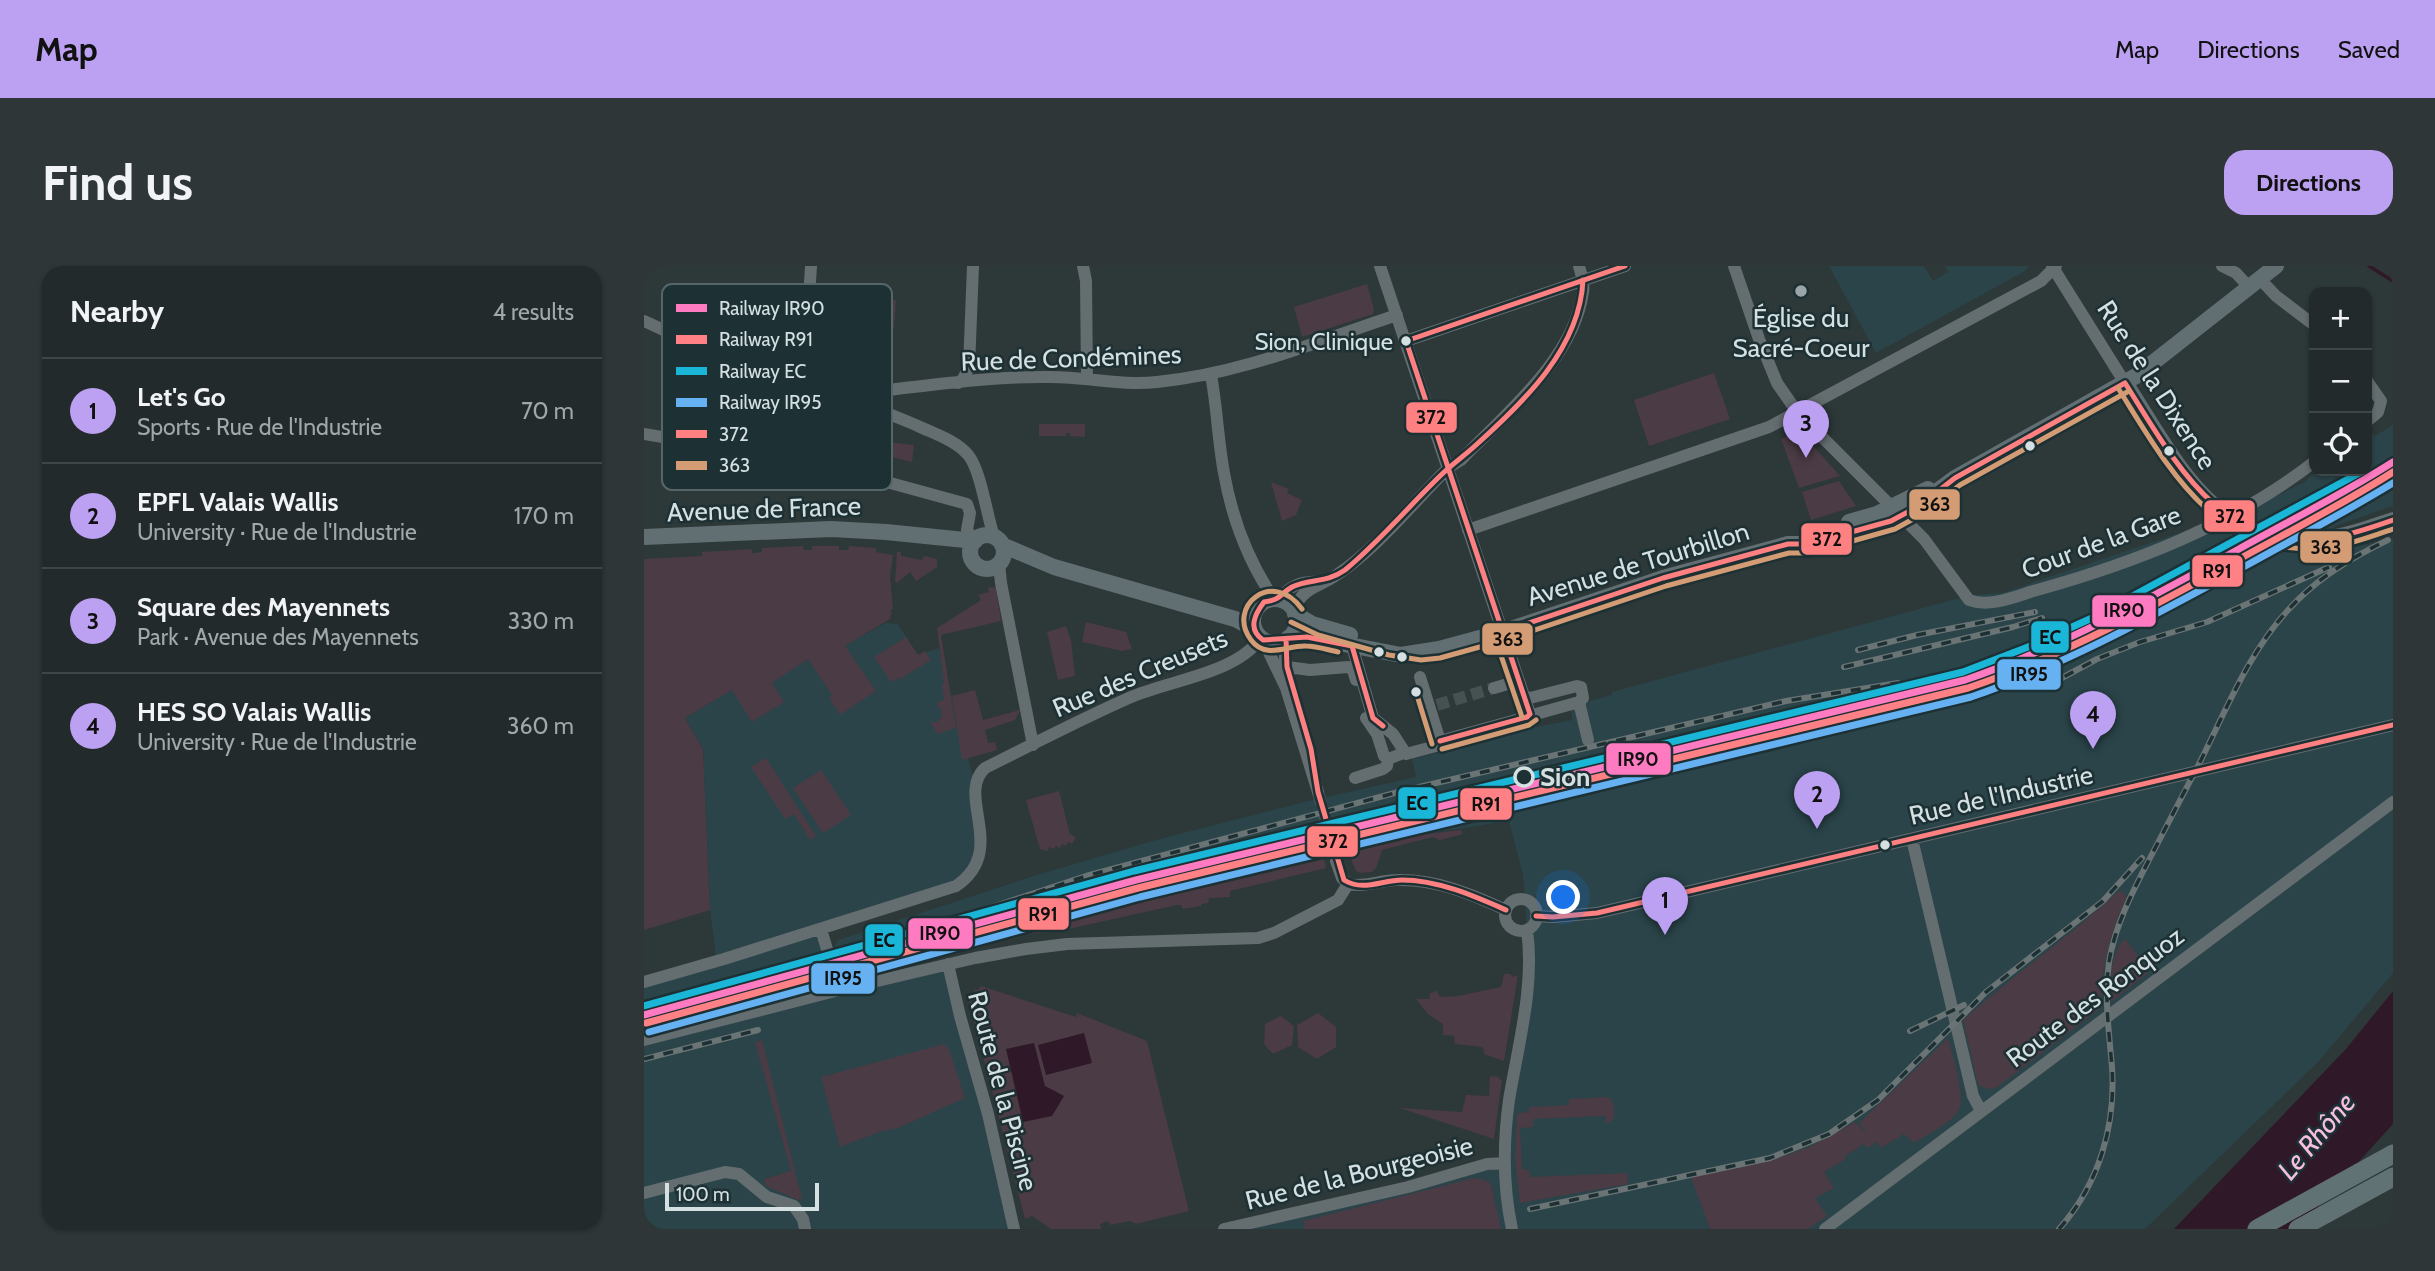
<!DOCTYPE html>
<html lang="en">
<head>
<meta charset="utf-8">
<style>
	:root { --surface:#222a2b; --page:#2e3637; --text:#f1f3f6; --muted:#a2a7a9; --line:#3f4647; --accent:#bca0f2 }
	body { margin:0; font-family:Cabin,sans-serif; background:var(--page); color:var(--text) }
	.controls { position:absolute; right:21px; top:21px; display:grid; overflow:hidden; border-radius:14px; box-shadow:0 2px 5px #0004 }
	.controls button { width:63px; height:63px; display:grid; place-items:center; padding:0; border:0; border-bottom:2px solid var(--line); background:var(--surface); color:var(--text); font:35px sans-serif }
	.scale { position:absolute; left:21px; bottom:18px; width:154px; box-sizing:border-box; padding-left:7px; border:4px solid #d4e0e2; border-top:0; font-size:19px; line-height:24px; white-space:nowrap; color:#d4e0e2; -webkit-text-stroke:5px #1d3135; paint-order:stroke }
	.you { position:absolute; left:920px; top:632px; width:24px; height:24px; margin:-18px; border:5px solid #fff; border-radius:50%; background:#1a73e8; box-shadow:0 0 0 10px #1a73e833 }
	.badge { display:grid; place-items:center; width:46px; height:46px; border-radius:50%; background:var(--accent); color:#111; font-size:23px; font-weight:700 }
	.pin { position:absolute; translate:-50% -58px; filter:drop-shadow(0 2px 4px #0008) }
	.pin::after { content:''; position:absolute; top:37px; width:24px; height:21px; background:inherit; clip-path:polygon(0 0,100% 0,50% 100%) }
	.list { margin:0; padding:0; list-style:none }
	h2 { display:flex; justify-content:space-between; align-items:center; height:91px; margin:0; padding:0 28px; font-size:30px }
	h2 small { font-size:23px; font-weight:400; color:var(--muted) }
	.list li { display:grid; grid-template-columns:46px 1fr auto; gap:21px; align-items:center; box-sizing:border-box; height:105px; padding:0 28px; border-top:2px solid var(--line) }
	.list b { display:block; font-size:26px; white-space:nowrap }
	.list p { margin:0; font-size:23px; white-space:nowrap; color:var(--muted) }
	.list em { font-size:23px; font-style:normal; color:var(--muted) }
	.icon { flex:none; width:38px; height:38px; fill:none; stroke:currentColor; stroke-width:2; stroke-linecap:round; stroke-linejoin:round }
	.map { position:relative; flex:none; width:1749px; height:963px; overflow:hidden; border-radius:21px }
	header { display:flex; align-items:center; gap:42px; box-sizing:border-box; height:98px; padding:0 35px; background:var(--accent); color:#111 }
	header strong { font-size:33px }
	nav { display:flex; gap:38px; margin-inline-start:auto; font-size:24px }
	.intro { display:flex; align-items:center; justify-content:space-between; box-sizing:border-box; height:168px; padding:0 42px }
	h1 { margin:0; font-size:49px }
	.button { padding:18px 32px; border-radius:21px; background:var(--accent); color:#111; font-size:24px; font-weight:700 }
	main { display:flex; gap:42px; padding:0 42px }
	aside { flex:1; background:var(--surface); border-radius:21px; box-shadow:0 2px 5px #0004 }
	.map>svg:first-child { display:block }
</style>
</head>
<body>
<header>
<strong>Map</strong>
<nav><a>Map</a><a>Directions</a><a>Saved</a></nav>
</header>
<div class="intro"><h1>Find us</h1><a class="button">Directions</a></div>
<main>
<aside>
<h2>Nearby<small>4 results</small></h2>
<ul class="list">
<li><span class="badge">1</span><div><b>Let's Go</b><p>Sports · Rue de l'Industrie</p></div><em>70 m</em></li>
<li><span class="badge">2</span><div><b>EPFL Valais Wallis</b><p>University · Rue de l'Industrie</p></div><em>170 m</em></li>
<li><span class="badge">3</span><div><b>Square des Mayennets</b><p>Park · Avenue des Mayennets</p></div><em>330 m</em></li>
<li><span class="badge">4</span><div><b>HES SO Valais Wallis</b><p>University · Rue de l'Industrie</p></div><em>360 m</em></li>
</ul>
</aside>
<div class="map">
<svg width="1749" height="963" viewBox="0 0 1749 963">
	<rect width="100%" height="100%" fill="#2d3839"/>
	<path fill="#2a4449" d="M1185,0H1280L1289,15L1304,6L1301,0H1385L1381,5L1232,87Z
		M1749,159V240L1691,260L1656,292L1749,273V707L1674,796L1501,963H580L861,897L883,664L879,609L865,555L725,577L198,708L191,679L194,674L396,608L512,574L660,536L772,511L768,493L851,473L850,469L928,454L927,440L968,429V426L1327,329L1358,327L1606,243L1659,217L1673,205H1723V163L1731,170Z
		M241,357L254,358L274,389L295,382L332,522L337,567L321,612L177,662L195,724L304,698L370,963H0V716L72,690L66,644L59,483L41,452L117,406L197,382Z"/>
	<path fill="#4a3b45" d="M723,18L730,43L729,48L658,71L650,41Z
		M235,28H243V33L252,34L250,62H225L226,38H235Z
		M1070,107L1086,153L1005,180L990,134Z
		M395,158H441V171L426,170L425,167H422V170H395Z
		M165,162L231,170L243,176L270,179L268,196L212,182L205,203L203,202L202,196L196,195L200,173L173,167L168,183L159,182Z
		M1156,165L1196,210L1155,222L1137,173Z
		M1195,215L1212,240L1167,254L1158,226Z
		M627,216L645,223L643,227L658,234L652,249L638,255Z
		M159,280L160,284H168V280H195V284H204L205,280L232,282V286L249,289L246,311L249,343L246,345L248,346L246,353L201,380L232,425L196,449L185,432L188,429L164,393L128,417L140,436L108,456L88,424L41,452L59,483L66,644L0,664V293L58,290V286L108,283V287L118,286V282Z
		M253,286H257V290L278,294L280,290L293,293V301L272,315L266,306L253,317L251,316Z
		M349,321L352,322L357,355L297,369L312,462L293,468L286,456H293L298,450L297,443L292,438L300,433L298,419L300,417L293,362L337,334L334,329L345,326L344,322Z
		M442,356L482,366L488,383L478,385L438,376Z
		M422,360L427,374L431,410L414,414L403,366Z
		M262,371L274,389L281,385L287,394L255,414L254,412L247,416L230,391Z
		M331,424L339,454L376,444L371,454L341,464L344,477L351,476L353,484L318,494L308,430Z
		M122,492L172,570L166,574L150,548L141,553L107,501Z
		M177,504L207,549L179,567L149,522Z
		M415,525L426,568L432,571L428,578L424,576L422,580L418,578L416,582L412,580L410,583L405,581L403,585L396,583L382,534Z
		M817,564L819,568L796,574L789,571L738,584L732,602L728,606L717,607L712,605L703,583L757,571Z
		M679,589L682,602L586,625V631L565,632L564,637L557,638V640L539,643L537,639H533L415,665L362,670L210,710L198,708Z
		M1476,624L1483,630C1466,669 1457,700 1457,742L1352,822L1343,823L1334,819L1319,754C1370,709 1426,670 1476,624Z
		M1481,673L1496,692L1504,707L1467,736C1465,718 1467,684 1481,673Z
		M860,708H867L868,711L874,709L860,795L840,788L839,781L811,778L810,770L799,769V758L784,748L772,733H785L786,727L793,725L796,731L814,730L857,721Z
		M337,720L432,751L433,747L503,775L545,945L492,958L486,955L466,959L464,955L456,958L457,963H407L388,950L381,953L325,736L333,732L330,723L334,724Z
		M674,747L692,761V781L673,793L654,781L653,759Z
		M637,750L650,760L648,779L629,788L620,778L621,758Z
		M1304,772C1308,789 1322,830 1315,844C1309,856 1282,869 1270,877L1260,868L1237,882L1232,876L1224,882L1220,878L1201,890L1202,893L1180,906L1190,922L1171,932L1183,950L1164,963H1066L1047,911L1141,890L1165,881L1211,856L1225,870L1215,857Z
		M118,774L158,933L154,934L122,920L120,913L147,905L111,776Z
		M300,778L305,783L321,832L254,862L238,865L196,881L177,811Z
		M846,810L856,811L855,813L858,814L850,873L756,842L818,846L822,829L845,830Z
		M963,831L967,833L970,840V851L967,856L962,857L961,850L889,853V861L876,862L878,903L885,904L886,911L983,907L984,918L876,937L871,895L873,847L885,846V841L925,839V833Z
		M830,912L841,914L847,918L857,963H661L659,955Z"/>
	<path fill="#2f1828" d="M1749,725V858L1654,963H1530L1702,783Z
		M440,767L448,797L402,809L394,779Z
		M390,777L401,820L420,830L408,850L379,856L362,783Z"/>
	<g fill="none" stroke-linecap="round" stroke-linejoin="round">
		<path stroke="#2f1828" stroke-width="3.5" d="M1725,0L1749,15"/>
		<path stroke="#465152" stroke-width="12" stroke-dasharray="12 6" stroke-linecap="butt" d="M793,439L850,422
			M674,526L692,595"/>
		<path stroke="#646d6f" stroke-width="12" d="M167,0C166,24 159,81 168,102C178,125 250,149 274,160C291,168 313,175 325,190C337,206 343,250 350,271
			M439,0L442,15L443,112
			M736,0L886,448
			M1090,0L1115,73L1133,117L1153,146L1280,273L1325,334C1346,342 1372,330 1393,324C1490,297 1589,259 1670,196
			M1408,0L1481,117
			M1578,0L1592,7L1605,21
			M1616,13L1632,30L1670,59
			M0,55L112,107L140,115L151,114L169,104
			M762,75L981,0
			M567,109C573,141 574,175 580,207C588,252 604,295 630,333
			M1723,115L1737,135L1734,146L1723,155
			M314,117L319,113L325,101L329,0
			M226,138L229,132L243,124C298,118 352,110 407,111C443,111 478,120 513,116C597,108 674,75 753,49
			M0,168L177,198L323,238L326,247L323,264L331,275
			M824,264L1125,161L1397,15L1412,0
			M355,298L357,317L389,479
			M635,334C645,319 658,315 676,316
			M649,344C661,319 675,322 694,308C733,282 770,236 804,202L817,194C861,148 930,93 939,26C941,17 937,9 935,0
			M642,373L641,392L645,407
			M619,374L642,422L674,526
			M708,380L729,452L749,468L762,488L792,480L796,475L883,451L886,448H892L935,436L939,432L937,421L933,420L886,432L880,431
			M643,401L666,404L704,401L709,404L712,414
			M776,411L796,475
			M850,422L874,415
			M935,436L944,474
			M722,452L733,468L740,490L744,493L757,488L759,484
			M711,512L739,503L743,500L744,493
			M1268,573L1329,830L1337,845
			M692,595L698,612L704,618C720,622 736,614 753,614C792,613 827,628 862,644
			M861 649a16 16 0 1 1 32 0a16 16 0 1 1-32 0Z
			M892,650L909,651L953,647L1749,459
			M177,663L195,724
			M304,698L316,750L344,848L370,963
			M0,716L80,693L312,620C365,584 311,530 341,502C389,478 437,453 487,431C526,414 591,408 617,372
			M0,774L195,724L331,692L382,683L423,678L614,672L630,667L694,634L704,618
			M0,927L81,906L95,908L123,931L150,940L159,953L161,963
			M580,963L764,921L843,898L861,897
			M868,963C859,921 859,877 865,834C874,779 891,720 883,664
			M1181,963L1749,536
			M1747,963L1749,961"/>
		<path stroke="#626f72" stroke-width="16" d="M1481,117C1531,193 1570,284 1677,273C1702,271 1725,262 1749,254
			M1205,256L1233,248L1284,223
			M326 286a17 17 0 1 1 34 0a17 17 0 1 1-34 0Z
			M0,271L187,263L242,266L331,275
			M358,279L410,301L591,353L610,363
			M609 355a22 22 0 1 1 44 0a22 22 0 1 1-44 0Z
			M651,348L668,358L706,369
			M644,372L664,371L757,389L795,383L858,366L1019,312L1144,278H1164L1236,259L1269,243L1311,212L1492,110L1632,0"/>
		<path stroke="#607274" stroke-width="19" d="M1613,963L1749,888
			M1654,963L1749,911"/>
		<g stroke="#6b7475" stroke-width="6">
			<path id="rail" d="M1214,384L1273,369L1391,346
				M1200,401L1369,361L1398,352
				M1403,420L1453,393L1496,376L1563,356L1685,301
				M297,658L442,610L758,525L1142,435L1254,417
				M1266,765L1320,739
				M0,793L114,764
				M886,943L1126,892L1185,868L1234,834L1342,726L1459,635L1498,592
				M1415,963C1455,918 1472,860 1468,801C1465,765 1460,732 1465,696C1471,659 1489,625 1506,592C1523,559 1540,526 1557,494C1583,442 1605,386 1645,343C1672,313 1708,291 1744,274"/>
		</g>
		<use href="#rail" stroke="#1d3135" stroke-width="3.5" stroke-dasharray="10" stroke-linecap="butt"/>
		<g stroke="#1d3135" stroke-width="10">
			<path id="bus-1" d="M1481,117C1531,196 1578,289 1687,272C1709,268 1729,261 1749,254
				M858,366L1019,312L1144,278H1164L1247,255L1275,240L1311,212L1481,117
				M642,373L643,401L667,483L674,526L700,614C719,626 738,614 758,614C794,614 830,630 862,644
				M708,380L663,371L619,374C603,363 611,348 620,336C639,333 634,329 648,321C666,312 681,318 701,304C735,276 764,241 796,210C807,199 820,190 832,179C880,136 936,82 939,14
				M708,380L729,452L739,460
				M886,448L762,75L981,0
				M796,475L883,451L886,448
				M892,650L909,651L953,647L1749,459"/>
		</g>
		<g stroke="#1d3135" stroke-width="10">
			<path id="bus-2" d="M1474,122C1525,203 1574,297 1687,281C1708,278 1729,270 1749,263
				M658,343C628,302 582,341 607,374C622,394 643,379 662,380C673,380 684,384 694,386
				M647,356L674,369L745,389L777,394L796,392L861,374L1022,320L1145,287H1166L1251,263L1280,247L1316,219L1485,125
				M850,369L878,451
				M772,426L788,478
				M798,483L885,459L892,454"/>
		</g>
		<use href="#bus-1" stroke="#ff8080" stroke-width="5"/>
		<use href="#bus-2" stroke="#d39c74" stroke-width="5"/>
		<g stroke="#1d3135" stroke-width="12">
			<path id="rail-1" d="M0,749L492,614L1321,414C1418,381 1506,332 1595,283C1647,254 1699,228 1749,196"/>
		</g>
		<g stroke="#1d3135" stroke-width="12">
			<path id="rail-2" d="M2,757L494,622L1324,422C1421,389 1510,340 1599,291C1650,263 1701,237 1749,206"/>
		</g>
		<g stroke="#1d3135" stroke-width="12">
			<path id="rail-3" d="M0,740L490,605L1319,406L1384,381L1448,352L1719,205"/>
		</g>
		<g stroke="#1d3135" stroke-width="12">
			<path id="rail-4" d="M5,766L496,631L1327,431C1425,397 1514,347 1605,298C1653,271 1702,246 1749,217"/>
		</g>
		<use href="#rail-1" stroke="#fe7ac1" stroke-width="7"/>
		<use href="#rail-2" stroke="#ff8085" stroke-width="7"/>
		<use href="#rail-3" stroke="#1ab6d8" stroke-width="7"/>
		<use href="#rail-4" stroke="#66b1f2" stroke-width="7"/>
	</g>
	<circle fill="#9aa5a7" stroke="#1d3135" stroke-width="2.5" cx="1157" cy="25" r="7"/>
	<g fill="#d4e0e2" stroke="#1d3135" stroke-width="2.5">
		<circle cx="762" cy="75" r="6"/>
		<circle cx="1386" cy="180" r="6"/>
		<circle cx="1525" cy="185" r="6"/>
		<circle cx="735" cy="386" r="6"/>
		<circle cx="758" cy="391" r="6"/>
		<circle cx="772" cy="426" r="6"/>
		<circle cx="1241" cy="579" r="6"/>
	</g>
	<circle fill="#1d3135" stroke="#d4e0e2" stroke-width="3.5" cx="880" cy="511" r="9"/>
	<g text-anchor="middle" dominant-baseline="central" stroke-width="5" stroke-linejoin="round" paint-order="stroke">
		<g font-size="24" fill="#d4e0e2" stroke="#1d3135" text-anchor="end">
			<text x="749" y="75">Sion, Clinique</text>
		</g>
		<g font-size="26" fill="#d4e0e2" stroke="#1d3135">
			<text x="1157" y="52">Église du<tspan x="1157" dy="30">Sacré-Coeur</tspan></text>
		</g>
		<g font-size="26" fill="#d4e0e2" stroke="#1d3135">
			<text transform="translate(427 92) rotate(-2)">Rue de Condémines</text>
			<text transform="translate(1513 119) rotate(57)">Rue de la Dixence</text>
			<text transform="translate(120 243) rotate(-2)">Avenue de France</text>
			<text transform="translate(1457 276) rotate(-20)">Cour de la Gare</text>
			<text transform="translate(994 298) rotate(-17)">Avenue de Tourbillon</text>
			<text transform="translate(496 407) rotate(-23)">Rue des Creusets</text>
			<text transform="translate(1357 529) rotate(-13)">Rue de l'Industrie</text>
			<text transform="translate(1451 731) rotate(-37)">Route des Ronquoz</text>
			<text transform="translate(359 825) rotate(75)">Route de la Piscine</text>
			<text transform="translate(715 907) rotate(-14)">Rue de la Bourgeoisie</text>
		</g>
		<g font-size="26" font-weight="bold" fill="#d4e0e2" stroke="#1d3135" text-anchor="start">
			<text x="896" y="511">Sion</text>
		</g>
		<g font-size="28" font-style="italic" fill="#f8bee0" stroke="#1d3135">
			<text transform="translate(1672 870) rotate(-50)">Le Rhône</text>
		</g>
	</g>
	<rect x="18" y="18" width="230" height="206" rx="10" fill="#1d3135" stroke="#546669" stroke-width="2"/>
	<rect x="32" y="38" width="31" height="8" fill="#fe7ac1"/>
	<rect x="32" y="69" width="31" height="9" fill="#ff8085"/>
	<rect x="32" y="101" width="31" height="8" fill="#1ab6d8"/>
	<rect x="32" y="132" width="31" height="9" fill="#66b1f2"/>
	<rect x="32" y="164" width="31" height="8" fill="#ff8080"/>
	<rect x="32" y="195" width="31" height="9" fill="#d39c74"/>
	<g font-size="19" fill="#d4e0e2">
		<text x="75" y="49">Railway IR90</text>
		<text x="75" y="80">Railway R91</text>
		<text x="75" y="112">Railway EC</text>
		<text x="75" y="143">Railway IR95</text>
		<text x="75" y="175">372</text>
		<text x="75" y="206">363</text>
	</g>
	<g stroke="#1d3135" stroke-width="2.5">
		<rect x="761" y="135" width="53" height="33" rx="7" fill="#ff8080"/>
		<rect x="1264" y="222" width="53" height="33" rx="7" fill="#d39c74"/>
		<rect x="1559" y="233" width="53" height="34" rx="7" fill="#ff8080"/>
		<rect x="1156" y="256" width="53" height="34" rx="7" fill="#ff8080"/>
		<rect x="1655" y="264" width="54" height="34" rx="7" fill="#d39c74"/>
		<rect x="1547" y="288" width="53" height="34" rx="7" fill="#ff8085"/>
		<rect x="1447" y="328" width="66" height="34" rx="7" fill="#fe7ac1"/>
		<rect x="1386" y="354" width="40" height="34" rx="7" fill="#1ab6d8"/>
		<rect x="837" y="356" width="53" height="34" rx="7" fill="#d39c74"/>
		<rect x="1352" y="392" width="66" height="33" rx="7" fill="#66b1f2"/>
		<rect x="961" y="476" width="67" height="34" rx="7" fill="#fe7ac1"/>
		<rect x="753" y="520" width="40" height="34" rx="7" fill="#1ab6d8"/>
		<rect x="815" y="521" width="54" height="34" rx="7" fill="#ff8085"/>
		<rect x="662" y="559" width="53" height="33" rx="7" fill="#ff8080"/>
		<rect x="373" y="631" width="53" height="34" rx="7" fill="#ff8085"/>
		<rect x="263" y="651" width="67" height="33" rx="7" fill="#fe7ac1"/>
		<rect x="220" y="657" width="40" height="34" rx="7" fill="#1ab6d8"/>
		<rect x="166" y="696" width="66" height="33" rx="7" fill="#66b1f2"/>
	</g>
	<g font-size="19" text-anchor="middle" font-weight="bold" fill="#111">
		<text x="787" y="158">372</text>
		<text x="1291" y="245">363</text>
		<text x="1586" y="257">372</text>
		<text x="1183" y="280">372</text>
		<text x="1682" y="288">363</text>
		<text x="1573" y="312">R91</text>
		<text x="1480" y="351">IR90</text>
		<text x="1406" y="378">EC</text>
		<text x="864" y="380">363</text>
		<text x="1385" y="415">IR95</text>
		<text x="994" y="500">IR90</text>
		<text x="773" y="544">EC</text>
		<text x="842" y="545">R91</text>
		<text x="689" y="582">372</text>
		<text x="399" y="655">R91</text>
		<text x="296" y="674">IR90</text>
		<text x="240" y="681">EC</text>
		<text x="199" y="719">IR95</text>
	</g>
</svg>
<div class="controls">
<button>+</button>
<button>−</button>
<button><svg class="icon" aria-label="locate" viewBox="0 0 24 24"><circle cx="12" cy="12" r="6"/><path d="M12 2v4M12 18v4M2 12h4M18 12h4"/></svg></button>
</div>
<div class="scale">100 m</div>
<div class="you"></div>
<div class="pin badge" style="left:1021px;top:669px">1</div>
<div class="pin badge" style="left:1173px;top:563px">2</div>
<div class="pin badge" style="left:1162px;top:192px">3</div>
<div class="pin badge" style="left:1449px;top:483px">4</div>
</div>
</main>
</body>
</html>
